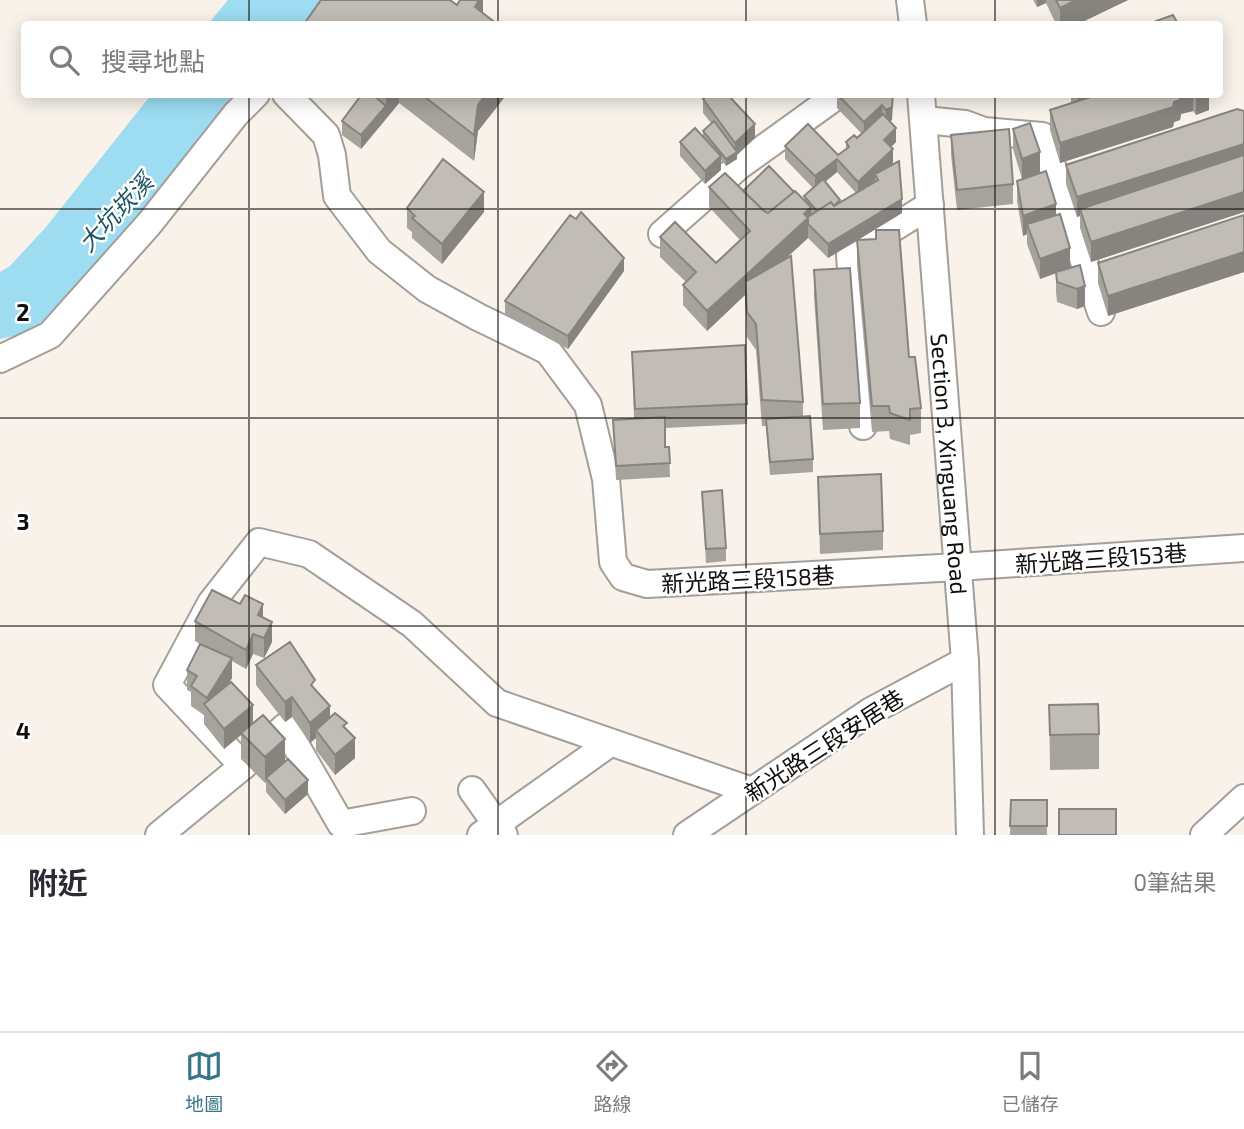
<!DOCTYPE html>
<html lang="zh-TW">
<head>
<meta charset="utf-8">
<style>
	:root { --surface:#fff; --page:#f7f7f7; --text:#2b2b33; --muted:#7c7c81; --line:#e1e1e2; --accent:#36768a }
	body { margin:0; font-family:"Exo 2","Noto Sans TC",sans-serif; background:var(--page); color:var(--text) }
	.list { margin:0; padding:0; list-style:none }
	h2 { display:flex; justify-content:space-between; align-items:center; height:91px; margin:0; padding:0 28px; font-size:30px }
	h2 small { font-size:23px; font-weight:400; color:var(--muted) }
	.icon { flex:none; width:38px; height:38px; fill:none; stroke:currentColor; stroke-width:2; stroke-linecap:round; stroke-linejoin:round }
	.map { position:relative; flex:none; width:1244px; height:835px; overflow:hidden }
	.search { position:absolute; background:var(--surface); box-shadow:0 4px 18px #0003; left:21px; right:21px; top:21px; height:77px; display:flex; align-items:center; gap:18px; box-sizing:border-box; padding:0 24px; border-radius:7px; color:var(--muted); font-size:26px }
	.sheet { height:196px; background:var(--surface) }
	nav { display:flex; justify-content:space-around; align-items:center; box-sizing:border-box; height:98px; border-top:2px solid var(--line); background:var(--surface); font-size:19px; color:var(--muted) }
	nav a { display:grid; justify-items:center; gap:4px }
	nav .on { color:var(--accent) }
	.map>svg:first-child { display:block }
</style>
</head>
<body>
<div class="map">
<svg width="1244" height="835" viewBox="0 0 1244 835">
	<rect width="100%" height="100%" fill="#f8f2eb"/>
	<path fill="#9ddcf1" d="M228,0H328L305,24H208Z
		M151,95H243L76,290L31,332L0,339V272L10,266L46,227Z"/>
	<g fill="none" stroke-linecap="round" stroke-linejoin="round">
		<g stroke="#a49e98" stroke-width="30">
			<g id="minor">
				<path d="M910,0L913,24"/>
				<path d="M286,94L326,135L332,155L337,196L379,251L427,289L478,317L548,351L588,405L606,479L613,562L623,577L647,584L958,567L1244,548"/>
				<path id="s1" d="M921,94L965,661L970,835"/>
				<path d="M924,120L965,124L984,131L1042,136L1101,312"/>
				<path d="M662,234L739,166L839,94"/>
				<path d="M0,359L50,335L149,224L236,114L256,94"/>
				<path d="M863,426L850,255L930,205"/>
				<path d="M472,790L504,835"/>
				<path d="M412,811L341,824L285,727L243,766L167,685L211,603L259,542L309,554L412,624L497,703L752,791"/>
				<path d="M159,835L243,766"/>
				<path d="M481,835L610,743"/>
				<path d="M687,835L871,711L965,661"/>
				<path d="M1204,835L1244,798"/>
			</g>
		</g>
		<use href="#minor" stroke="#fff" stroke-width="26"/>
	</g>
	<path fill="#a6a29c" fill-rule="evenodd" d="M1033,0H1128L1078,24H1056L1046,3L1037,7Z
		M355,94H507L478,131L474,161L399,103L361,149L342,135V121L359,98Z
		M837,94H893L892,120L890,121L896,142L891,147L893,163L889,167L902,213L858,240L909,357L921,408V433L910,435V445L890,439L889,431L872,432L857,265V241L828,258L808,238L785,259L803,402V416L813,459V472L770,475L766,426H762L756,350L747,337L745,295L707,331L683,305V285L686,282L660,257V237L716,263L740,240L709,207V187L743,191L794,192L804,200V196L813,188L785,159V146L838,155L846,149V142L857,138L862,134L837,108ZM837,172L856,193L840,202L825,182Z
		M1071,94H1209V110L1196,115L1193,111L1181,114L1180,120L1174,122L1173,127L1060,163L1050,130V110L1071,104Z
		M703,99L755,138L737,155V159L726,166L721,160V170L705,184L680,156V142L703,136V131L711,123L703,113Z
		M1244,111V212L1091,262L1080,228V216L1077,217L1066,184V165Z
		M1013,129L1040,172L1056,215L1070,268L1085,306L1077,309L1057,302L1056,292V273L1040,279L1027,244V234L1023,236L1017,201V181L1022,179L1013,149Z
		M951,135L1013,184V204L957,210L951,155Z
		M407,208L484,212L442,264L412,238V232L407,228Z
		M1244,215V272L1108,316L1098,283V263Z
		M814,270L860,403V428L823,430L814,296Z
		M624,271L568,349L505,315V301Z
		M632,352L747,404V424L665,428V447H669L670,477L616,480L613,420L634,419Z
		M818,477L883,531V550L820,554Z
		M702,492L726,548V561L706,563Z
		M263,617L272,642L264,658L253,654L246,669L232,661V678L228,684L253,724L285,761L308,794L285,814L266,792V782L265,783L241,759V735L224,749L204,724V715L191,706V692L187,690V670L200,644L195,641V621Z
		M256,665L315,689L330,717L347,730L355,758L335,775L316,750V738L310,743L292,717L285,722L256,685Z
		M1049,705L1099,734V769L1050,770Z
		M1011,800H1047V835H1010Z"/>
	<path fill="#87847f" d="M479,0H483V20L475,7Z
		M1037,0H1046V3L1037,7Z
		M1076,0H1128L1078,24H1060V8Z
		M386,94H399V103L386,119Z
		M486,94H507L478,131L474,161V135L478,105Z
		M893,94L892,120L886,123V110Z
		M1078,94H1125L1078,109Z
		M1181,94H1193V111L1181,114L1180,120L1174,122L1173,127L1060,163V143L1174,102Z
		M1198,94H1209V110L1196,115V95Z
		M882,105V119L864,136V122Z
		M386,106V119L361,149V135Z
		M755,124V138L737,155V159L726,166V159L735,153V143Z
		M896,128V142L884,154V140Z
		M1244,144V164L1080,209V216L1077,217V197Z
		M893,149V163L877,178L875,174V180L858,195V182Z
		M1040,152V172L1022,179V159Z
		M721,156V170L705,184V171Z
		M837,159V172L815,190V176Z
		M484,192V212L442,264V244Z
		M1244,192V212L1091,262V242Z
		M902,199V213L828,258V244Z
		M1056,204V224H1027V234L1023,236V216Z
		M811,207V227L808,224V238L746,295L745,282V295L707,331V311Z
		M1070,248V268L1040,279V259Z
		M1244,252V272L1108,316V296Z
		M624,258V271L568,349V336Z
		M1085,286V306L1077,309V289Z
		M263,604V624L258,615Z
		M272,622V642L264,658V638Z
		M253,634V654L246,669V650Z
		M232,658V678L211,713L207,709V698Z
		M292,697V717L285,722V702Z
		M253,705V725L224,749V729Z
		M330,706V726L316,730V738L310,743V723Z
		M355,738V758L335,775V755Z
		M285,739V764L266,778L265,783V757Z
		M308,780V794L285,814V800Z"/>
	<path fill="#c1bcb5" stroke="#87847f" stroke-width="2" d="M321,0H450L457,5L460,0H479L475,7L497,24H304Z
		M1056,0H1076L1060,8Z
		M1173,15L1178,24H1157L1156,21Z
		M362,94H372L386,106L361,135L342,121Z
		M421,94H486L478,105L474,135Z
		M709,94L728,95L755,124L735,143L703,99Z
		M837,94H893L892,107L886,110L882,105L864,122Z
		M1100,94H1181L1180,100L1174,102L1173,107L1060,143L1050,110Z
		M1237,109L1244,111V144L1077,197L1066,165Z
		M883,114L896,128L884,140L893,149L858,182L837,159L815,176L785,146L808,124L838,155L849,147L846,142L854,135L857,138Z
		M714,121L737,152L726,159L703,131Z
		M1030,123L1040,152L1022,159L1013,129Z
		M695,128L721,156L705,171L680,142Z
		M1009,129L1013,184L957,190L951,135Z
		M1244,155V192L1091,242L1080,209Z
		M443,159L484,192L442,244L412,218L415,216L407,208Z
		M899,161L902,199L828,244L808,224V217L831,202L834,206L878,180L875,174Z
		M769,166L794,192L768,213L764,211L743,191Z
		M1046,171L1056,204L1023,216L1017,181Z
		M725,173L764,211L768,213L795,191L811,207L804,214L808,218L707,311L683,285L696,272L660,237L675,222L716,263L750,231L709,187Z
		M823,179L840,200L834,206L831,202L817,211L804,196Z
		M581,212L624,258L568,336L505,301L570,215L576,219Z
		M1060,214L1070,248L1040,259L1027,224Z
		M1244,215V252L1108,296L1098,263Z
		M876,230H899L909,357H915L921,408L910,409V420L890,413L889,406H872L857,240L876,239Z
		M791,256L803,402L762,400L756,324L747,312L745,282Z
		M1080,265L1085,286L1077,289L1057,282L1056,272Z
		M850,268L860,403L823,404L814,270Z
		M745,345L747,404L635,409L632,352Z
		M810,416L813,459L770,462L766,419Z
		M665,417V447H669L670,463L616,466L613,420Z
		M881,474L883,531L820,534L818,477Z
		M722,490L726,548L706,549L702,492Z
		M212,590L240,604L245,595L263,604L258,615L272,622L264,638L253,634L246,650L195,621Z
		M290,642L315,680L311,685L330,706L310,723L292,697L285,702L256,665Z
		M200,644L232,658L207,698L191,686L197,676L187,670Z
		M231,682L253,705L224,729L204,704Z
		M1098,704L1099,734L1050,735L1049,705Z
		M335,713L347,723L343,726L355,738L335,755L316,730Z
		M263,715L285,739L265,757L241,733Z
		M288,759L308,780L285,800L266,778Z
		M1011,800H1047V826H1010Z
		M1059,809H1116V835H1059Z"/>
	<path fill="none" stroke="#110f0d" stroke-width="2" stroke-opacity="0.55" d="M249,0V24M498,0V24M746,0V24M995,0V24M249,94V835M498,94V835M746,94V835M995,94V835M0,209H1244M0,418H1244M0,626H1244"/>
	<g text-anchor="middle" dominant-baseline="central" stroke-width="5" stroke-linejoin="round" paint-order="stroke">
		<g font-size="23" fill="#110f0d" stroke="#fff">
			<text stroke="none"><textPath href="#s1" startOffset="371">Section 3, Xinguang Road</textPath></text>
			<text transform="translate(1101 558) rotate(-4)">新光路三段153巷</text>
			<text transform="translate(748 579) rotate(-3)">新光路三段158巷</text>
			<text transform="translate(824 745) rotate(-33)">新光路三段安居巷</text>
		</g>
		<g font-size="24" font-style="italic" fill="#1f5362" stroke="#fff">
			<text transform="translate(115 212) rotate(-47)">大坑崁溪</text>
		</g>
	</g>
	<g font-size="23" text-anchor="middle" font-weight="bold" fill="#110f0d" stroke="#fff" stroke-width="5" stroke-linejoin="round" paint-order="stroke">
		<text x="23" y="321">2</text>
		<text x="23" y="530">3</text>
		<text x="23" y="739">4</text>
	</g>
</svg>
<div class="search"><svg class="icon" aria-label="search" viewBox="0 0 24 24"><circle cx="10" cy="10" r="6"/><path d="M15 15l6 6"/></svg>搜尋地點</div>
</div>
<section class="sheet">
<h2>附近<small>0筆結果</small></h2>
<ul class="list">
</ul>
</section>
<nav>
<a class="on"><svg class="icon" aria-label="map" viewBox="0 0 24 24"><path d="M3 6l6-2 6 2 6-2v14l-6 2-6-2-6 2zM9 4v14M15 6v14"/></svg>地圖</a>
<a><svg class="icon" aria-label="directions" viewBox="0 0 24 24"><path d="M12 3l9 9-9 9-9-9zM9 14v-3h6M13 9l2 2-2 2"/></svg>路線</a>
<a><svg class="icon" aria-label="saved" viewBox="0 0 24 24"><path d="M7 4h10v16l-5-4-5 4z"/></svg>已儲存</a>
</nav>
</body>
</html>
